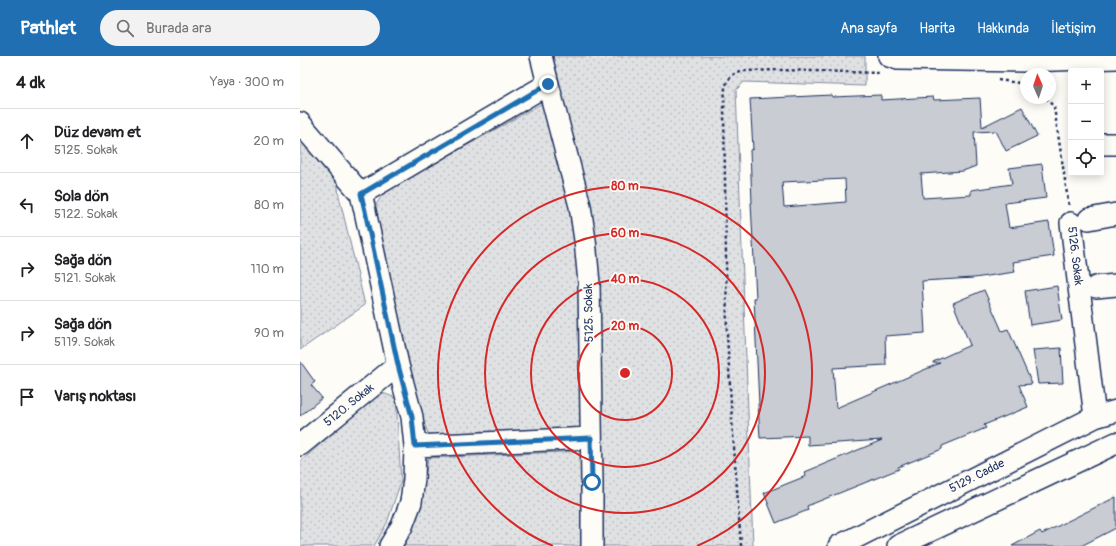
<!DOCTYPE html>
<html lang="tr">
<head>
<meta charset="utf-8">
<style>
	:root { --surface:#fff; --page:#f2f2f2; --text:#202124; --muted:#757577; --line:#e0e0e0; --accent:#1f6fb2 }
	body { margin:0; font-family:Pangolin,sans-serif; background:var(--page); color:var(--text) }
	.controls { position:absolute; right:12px; top:12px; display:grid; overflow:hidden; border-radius:4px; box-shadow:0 2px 10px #0003 }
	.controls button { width:36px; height:36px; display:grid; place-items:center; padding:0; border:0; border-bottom:1px solid var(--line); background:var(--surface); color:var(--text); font:20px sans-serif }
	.compass { position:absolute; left:720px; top:12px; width:36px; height:36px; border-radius:50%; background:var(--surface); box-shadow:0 2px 10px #0003; rotate:357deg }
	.stop { position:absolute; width:12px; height:12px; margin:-9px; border:3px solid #1f6fb2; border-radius:50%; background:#fff }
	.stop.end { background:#1f6fb2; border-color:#fff; box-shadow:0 1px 4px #0008 }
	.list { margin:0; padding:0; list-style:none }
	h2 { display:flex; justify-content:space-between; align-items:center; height:52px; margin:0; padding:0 16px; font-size:17px }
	h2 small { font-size:13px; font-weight:400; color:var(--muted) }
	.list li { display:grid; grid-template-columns:26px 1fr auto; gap:12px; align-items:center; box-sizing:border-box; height:64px; padding:0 16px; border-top:1px solid var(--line) }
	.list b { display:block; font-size:15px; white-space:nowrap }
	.list p { margin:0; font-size:13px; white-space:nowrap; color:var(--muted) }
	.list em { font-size:13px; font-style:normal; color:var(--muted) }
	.icon { flex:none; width:22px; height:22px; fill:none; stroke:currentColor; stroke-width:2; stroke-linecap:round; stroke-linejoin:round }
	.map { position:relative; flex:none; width:816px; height:490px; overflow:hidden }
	header { display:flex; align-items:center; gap:24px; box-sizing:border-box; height:56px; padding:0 20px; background:var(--accent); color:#fff }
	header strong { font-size:19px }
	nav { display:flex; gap:22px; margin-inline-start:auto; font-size:14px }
	.search { width:280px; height:36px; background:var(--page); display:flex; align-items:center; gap:10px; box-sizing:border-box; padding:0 14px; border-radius:22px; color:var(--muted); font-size:15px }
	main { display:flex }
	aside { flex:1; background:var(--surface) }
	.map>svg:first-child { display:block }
</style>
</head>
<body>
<header>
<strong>Pathlet</strong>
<div class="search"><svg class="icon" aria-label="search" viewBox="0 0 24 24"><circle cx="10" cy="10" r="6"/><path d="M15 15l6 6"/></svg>Burada ara</div>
<nav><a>Ana sayfa</a><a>Harita</a><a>Hakkında</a><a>İletişim</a></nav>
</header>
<main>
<aside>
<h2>4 dk<small>Yaya · 300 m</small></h2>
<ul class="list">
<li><svg class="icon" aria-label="ahead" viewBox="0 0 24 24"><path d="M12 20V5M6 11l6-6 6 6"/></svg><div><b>Düz devam et</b><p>5125. Sokak</p></div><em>20 m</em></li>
<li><svg class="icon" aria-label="left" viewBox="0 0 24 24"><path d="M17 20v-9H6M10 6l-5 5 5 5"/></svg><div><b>Sola dön</b><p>5122. Sokak</p></div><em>80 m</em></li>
<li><svg class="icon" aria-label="right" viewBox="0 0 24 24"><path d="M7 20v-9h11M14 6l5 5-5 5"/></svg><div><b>Sağa dön</b><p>5121. Sokak</p></div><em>110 m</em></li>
<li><svg class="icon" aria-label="right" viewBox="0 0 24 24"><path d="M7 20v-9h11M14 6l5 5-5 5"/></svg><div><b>Sağa dön</b><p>5119. Sokak</p></div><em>90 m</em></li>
<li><svg class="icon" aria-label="arrive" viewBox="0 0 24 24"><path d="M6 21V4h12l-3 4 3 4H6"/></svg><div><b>Varış noktası</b></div></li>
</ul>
</aside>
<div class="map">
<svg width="816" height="490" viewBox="0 0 816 490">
	<defs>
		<pattern id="grass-dots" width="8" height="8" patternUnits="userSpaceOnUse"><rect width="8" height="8" fill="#e0e1e3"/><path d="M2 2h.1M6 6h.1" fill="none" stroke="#c0c1c5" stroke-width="1.8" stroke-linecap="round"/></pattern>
	</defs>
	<rect width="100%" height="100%" fill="#fdfcf7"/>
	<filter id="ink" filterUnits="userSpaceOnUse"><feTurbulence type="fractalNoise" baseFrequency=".025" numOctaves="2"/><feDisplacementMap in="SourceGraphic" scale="8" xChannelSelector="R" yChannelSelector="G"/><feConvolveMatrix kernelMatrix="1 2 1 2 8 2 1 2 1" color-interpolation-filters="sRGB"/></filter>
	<g filter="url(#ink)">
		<path fill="url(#grass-dots)" stroke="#7e88a0" d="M253,0H565V30L444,26L436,34L453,490H296L273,95Z
			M246,45L276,160L286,372L129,379L122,363L74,152L84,136Z
			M0,80L37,123L39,140L65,249L0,294Z
			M80,336L96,342L101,425L87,467L74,490H0V406Z
			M283,395L282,490H104L116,460L124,432L128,402Z"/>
		<path fill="#c9ccd3" stroke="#1b2f5e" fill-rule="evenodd" d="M532,39V41L581,39V44L633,41L634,44L680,42L682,71L722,51L737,80L706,95L696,75L674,76L676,110L663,115L621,118L623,142L671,139V134L712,128L709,112L742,108L746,142L705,147L709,172L749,166L754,200L713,206L715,216L674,222L622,225L625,277L585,280L586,309L533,312L536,352L640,307H633V306L670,289L653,247L684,234L702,275L708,273L732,328L719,329L728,351L684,369L686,372L642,390V393L598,411L599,413L507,450L508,454L476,467L464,437L506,420L505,416L582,384L508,389V380L460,382L458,348H459L454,242H456L451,147H452L450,94L453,93L450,43ZM545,123L546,146L484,151L482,126Z
			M757,230L762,264L730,269L725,235Z
			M761,292L763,327L738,328L733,294Z
			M0,305L15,326L11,329L22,342L0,360Z
			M816,441V472L781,490H712L740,475L742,478Z"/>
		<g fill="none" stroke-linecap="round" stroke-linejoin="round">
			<g stroke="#1b2f5e" stroke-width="24">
				<path id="minor" d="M589,0L598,3L725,5L816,2
					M248,28L280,150L285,184L289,227L292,426V490
					M0,67L61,138L65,155L98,309L112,361L115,390L114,423L111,446L102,470L90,490
					M801,88H816
					M61,138L248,28L241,0
					M789,163L816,158
					M771,167L795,361
					M796,231L816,229
					M0,389L98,309
					M115,390L291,382
					M539,490L795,361L816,355
					M598,490L816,387"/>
			</g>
			<path stroke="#1b2f5e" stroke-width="2.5" stroke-dasharray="3 3" stroke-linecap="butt" d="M698,24L726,28
				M746,42L754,51L769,151
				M441,490L432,364L427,278L424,52L425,30L432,19L443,15L480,14L581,17"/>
			<use href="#minor" stroke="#fdfcf7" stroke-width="21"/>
		</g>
	</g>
	<g fill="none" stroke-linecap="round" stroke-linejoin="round" filter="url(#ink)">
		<path stroke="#1f6fb2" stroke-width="5" d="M248,28L61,138L65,155L98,309L112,361L115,390L291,382L292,426"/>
	</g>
	<g fill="none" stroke="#d62828" stroke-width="2">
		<circle cx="325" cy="317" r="47"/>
		<circle cx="325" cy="317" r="94"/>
		<circle cx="325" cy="317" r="140"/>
		<path d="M253 490A187 187 0 1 1 397 490"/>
	</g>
	<g text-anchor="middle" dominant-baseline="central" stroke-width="3.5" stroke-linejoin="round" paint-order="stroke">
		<g font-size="12" fill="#1b2f5e" stroke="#fdfcf7">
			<text transform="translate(775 200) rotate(83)">5126. Sokak</text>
			<text transform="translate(289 257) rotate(-91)">5125. Sokak</text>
			<text transform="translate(49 349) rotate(-39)">5120. Sokak</text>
			<text transform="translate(677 420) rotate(-27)">5129. Cadde</text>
		</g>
	</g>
	<circle cx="325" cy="317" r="6" fill="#d62828" stroke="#fdfcf7" stroke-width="2"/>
	<g font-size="12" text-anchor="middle" font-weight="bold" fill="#d62828" stroke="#fdfcf7" stroke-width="3.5" stroke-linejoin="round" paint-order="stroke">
		<text x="325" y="134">80 m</text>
		<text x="325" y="181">60 m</text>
		<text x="325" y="227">40 m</text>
		<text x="325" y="274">20 m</text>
	</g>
</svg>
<div class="controls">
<button>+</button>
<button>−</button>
<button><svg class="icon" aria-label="locate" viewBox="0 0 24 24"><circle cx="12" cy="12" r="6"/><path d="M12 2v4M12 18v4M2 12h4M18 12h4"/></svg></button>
</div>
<svg class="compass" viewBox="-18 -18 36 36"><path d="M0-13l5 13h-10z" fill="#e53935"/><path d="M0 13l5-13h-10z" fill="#757577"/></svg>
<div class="stop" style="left:292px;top:426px"></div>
<div class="stop end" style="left:248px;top:28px"></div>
</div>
</main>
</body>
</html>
